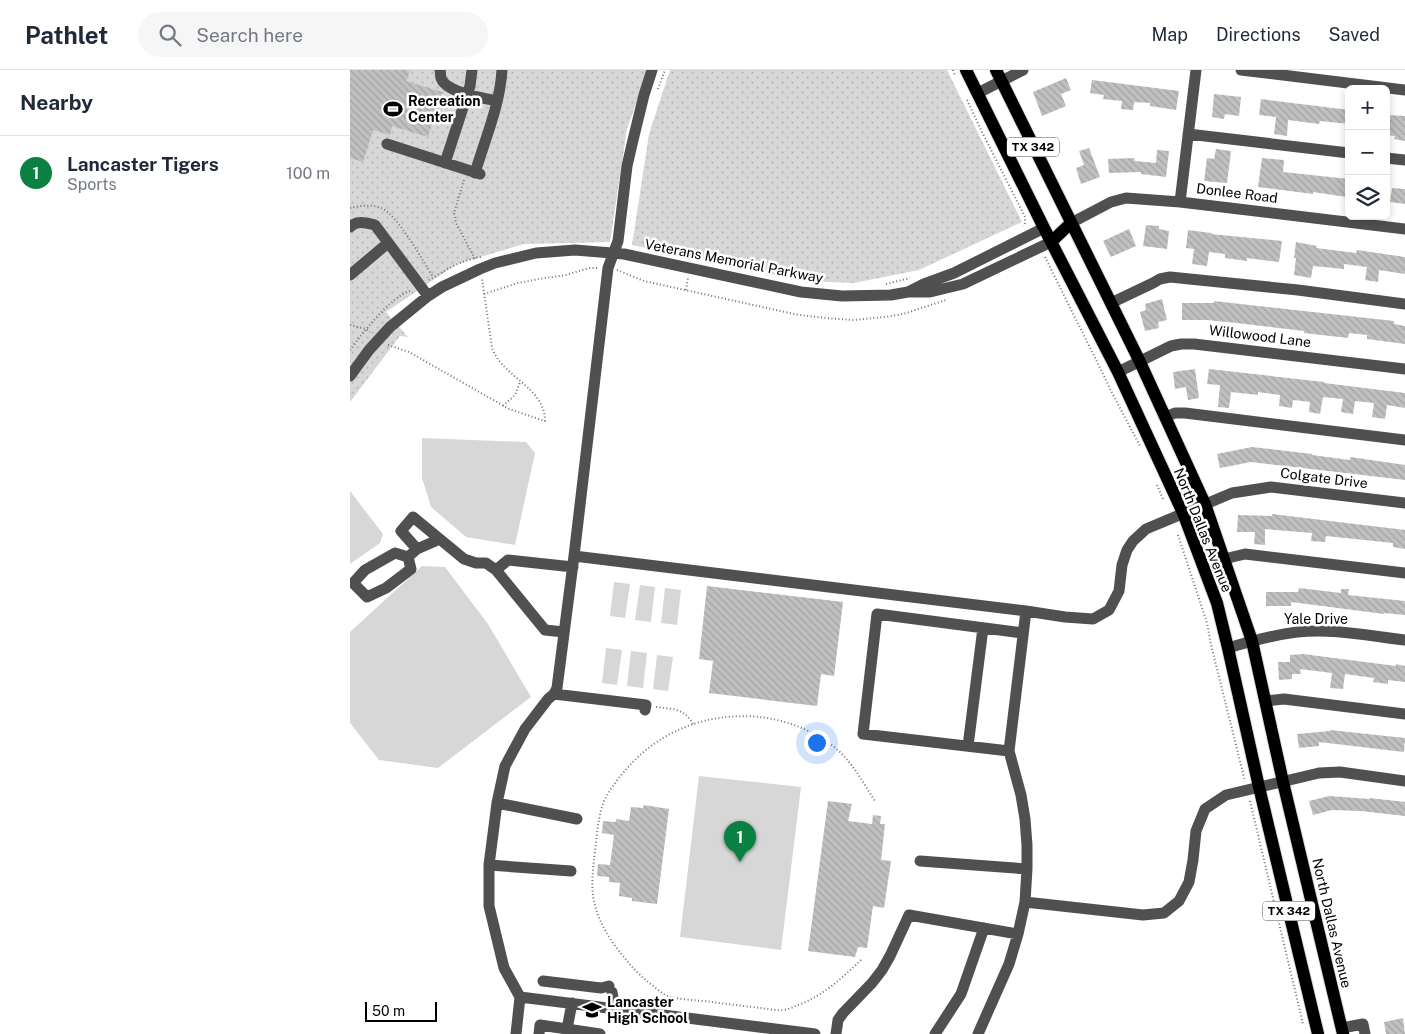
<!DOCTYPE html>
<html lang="en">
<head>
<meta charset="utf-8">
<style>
	:root { --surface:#fff; --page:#f6f6f7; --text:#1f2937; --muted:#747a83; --line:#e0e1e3; --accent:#0b8043 }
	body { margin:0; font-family:"Public Sans",sans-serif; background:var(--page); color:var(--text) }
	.controls { position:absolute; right:15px; top:15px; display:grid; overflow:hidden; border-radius:8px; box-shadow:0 2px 8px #0003 }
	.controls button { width:45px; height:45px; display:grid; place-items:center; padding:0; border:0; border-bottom:1px solid var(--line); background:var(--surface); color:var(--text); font:25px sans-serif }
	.scale { position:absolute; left:15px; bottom:12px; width:72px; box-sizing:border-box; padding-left:5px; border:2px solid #000; border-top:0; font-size:14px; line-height:18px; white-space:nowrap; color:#000; -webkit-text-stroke:4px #fff; paint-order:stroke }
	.you { position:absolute; left:466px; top:672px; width:18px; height:18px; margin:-12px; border:4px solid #fff; border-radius:50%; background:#1a73e8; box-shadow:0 0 0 8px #1a73e833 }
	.badge { display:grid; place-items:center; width:32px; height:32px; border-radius:50%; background:var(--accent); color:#fff; font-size:16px; font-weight:700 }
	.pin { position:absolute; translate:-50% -41px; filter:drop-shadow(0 1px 2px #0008) }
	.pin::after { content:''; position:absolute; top:26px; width:18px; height:15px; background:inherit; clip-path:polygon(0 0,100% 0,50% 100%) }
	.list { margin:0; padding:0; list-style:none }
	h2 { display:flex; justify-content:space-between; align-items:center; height:65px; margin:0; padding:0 20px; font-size:21px }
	h2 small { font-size:16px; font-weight:400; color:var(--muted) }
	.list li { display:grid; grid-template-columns:32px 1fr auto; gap:15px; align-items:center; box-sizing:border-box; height:75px; padding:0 20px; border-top:1px solid var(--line) }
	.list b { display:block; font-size:19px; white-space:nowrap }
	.list p { margin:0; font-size:16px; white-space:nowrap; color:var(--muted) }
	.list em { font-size:16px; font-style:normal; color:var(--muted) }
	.icon { flex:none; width:28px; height:28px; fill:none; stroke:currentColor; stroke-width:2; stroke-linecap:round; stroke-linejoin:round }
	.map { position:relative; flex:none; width:1055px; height:964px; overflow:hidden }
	header { display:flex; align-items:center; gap:30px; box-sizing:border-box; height:70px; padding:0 25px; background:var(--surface); border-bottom:1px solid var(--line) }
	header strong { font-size:24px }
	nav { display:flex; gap:28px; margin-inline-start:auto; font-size:18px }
	.search { width:350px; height:45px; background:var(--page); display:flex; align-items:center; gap:12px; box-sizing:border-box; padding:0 18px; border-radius:28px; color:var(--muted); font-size:19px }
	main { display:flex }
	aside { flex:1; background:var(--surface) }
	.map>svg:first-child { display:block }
</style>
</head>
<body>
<header>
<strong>Pathlet</strong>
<div class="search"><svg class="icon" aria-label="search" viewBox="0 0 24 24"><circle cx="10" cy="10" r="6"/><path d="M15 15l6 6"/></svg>Search here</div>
<nav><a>Map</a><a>Directions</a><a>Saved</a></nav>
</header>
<main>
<aside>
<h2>Nearby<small></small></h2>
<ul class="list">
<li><span class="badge">1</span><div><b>Lancaster Tigers</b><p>Sports</p></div><em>100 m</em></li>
</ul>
</aside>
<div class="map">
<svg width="1055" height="964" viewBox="0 0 1055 964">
	<defs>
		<pattern id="grass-dots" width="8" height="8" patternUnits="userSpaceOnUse" patternTransform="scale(1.25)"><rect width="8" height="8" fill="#d7d7d7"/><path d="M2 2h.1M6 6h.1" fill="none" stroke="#b7b7b7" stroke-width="1.8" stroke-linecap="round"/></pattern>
		<pattern id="building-back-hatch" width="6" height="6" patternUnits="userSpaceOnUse" patternTransform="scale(1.25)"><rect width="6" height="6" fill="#c0c0c0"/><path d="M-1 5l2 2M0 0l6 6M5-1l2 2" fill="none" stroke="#a3a3a3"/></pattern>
	</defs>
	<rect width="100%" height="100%" fill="#fff"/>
	<path fill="url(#grass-dots)" d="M0,0H298L277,59L260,172L174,174L107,194L36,242L58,267L50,266L0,332Z
		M320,0H597L672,152L569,200L504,213L455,211L282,175L299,64Z"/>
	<path fill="#d7d7d7" d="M72,368L176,372L185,383L165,475L116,467L81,437L72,408Z
		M0,421L33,464L30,473L0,494Z
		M72,496L95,497L138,554L181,627L88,698L29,690L0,653V562Z
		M264,512L280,514L275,548L260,546Z
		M290,515L305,517L301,552L285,550Z
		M315,518L331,520L327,555L311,553Z
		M256,578L272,580L267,615L252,613Z
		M281,581L297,583L293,618L277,616Z
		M307,585L323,587L318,621L303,619Z
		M349,706L451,717L431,880L330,867Z"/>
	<path fill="url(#building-back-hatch)" d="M0,0H55L60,1L56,11L92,22L78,67L42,56L40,65L23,60L13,92L0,88Z
		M716,8L721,20L711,24L716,36L692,46L683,22Z
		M742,10L829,21L826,40L800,36V33L784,32L783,40L771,39L772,31L753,29L754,25L740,23Z
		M864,24L891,27L889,46L875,44L874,49L862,47Z
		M911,29L999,40V54L970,51L969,54L938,50L937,66L924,64L926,47L909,45Z
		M1036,45L1055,46V71L1044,69L1045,66L1036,65Z
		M739,78L750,107L731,114L726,98L734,95L729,81Z
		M866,79L881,81L877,113L854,111L857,88L864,89Z
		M807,80L819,81L816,107L791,104V102L759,103L758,89L784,88L785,91L806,93Z
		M912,88L934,90L933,102L999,109L997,127L963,122V124L908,117Z
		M1042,118L1055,119V134L1040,132Z
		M796,155L809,156V159L819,161L817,179L793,176Z
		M779,159L786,176L761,187L753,171Z
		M838,160L861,163V164L932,171L929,192L897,188V191L875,188V184L859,182L857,196L842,194L844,179L836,178Z
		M946,172L967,176L966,178L1006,183L1007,180L1055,187V204L1029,200L1028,212L1015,210L1017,197L994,194V199L963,196L961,208L944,205L946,188H944Z
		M812,229L817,250L808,252L809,258L795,261L790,242L796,240L795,234Z
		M864,231L1044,251V254L1055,256V274L1017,269V265L999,263L998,268L954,263V261L887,253L857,250H832V233H864Z
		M845,299L849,328L838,330L836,317L825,319L823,302Z
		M859,299L974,312V313L1055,323V338L1037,335L1035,349L1022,347L1024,333L1005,331L1003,344L991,342L993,329L973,327L970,344L959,342L960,332L943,330L942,338L929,336L930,325L908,322V325L881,322L879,338L868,337L870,315L857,314Z
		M902,377L962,384V385L1000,390V387L1055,395V410L901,392L870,398L867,384Z
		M922,444L1055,460V479L1043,477V473L976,466L975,472L961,471L962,463L915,459V475L904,474L905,462H887L888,445L922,446Z
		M357,516L493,532L484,606L471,604L467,636L359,623L363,591L349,589Z
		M949,518L991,523V519H999L998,525L1055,531V545L1034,543V544L941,532V536H916V522H948Z
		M953,584L1046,596V594L1055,596V612L1038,610V614L1023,612L1024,608L995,604L993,619L980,618L982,603L950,599L951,604H942V609L929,610L928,592H940V585Z
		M980,660L1055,668L1054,682L969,672V676L949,678L947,664L980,661Z
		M979,726L1020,729V728L1055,732V746L1011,741L982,740L963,745L959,731Z
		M478,731L502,734L498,751L522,754L523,745L531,746L530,754H535L531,790L541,791L534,838L523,836L517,878L508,877L505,887L458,881Z
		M294,735L319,739L307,834L282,831V828L269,826L270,813L259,812V807L247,806L248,794L260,795L264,765L252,763L253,751L266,752V749L279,751L281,737L293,738Z
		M1053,948L1055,964H1036L1034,952Z"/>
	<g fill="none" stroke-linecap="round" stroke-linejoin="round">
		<g stroke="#dbdbdb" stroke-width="14">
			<path id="major" d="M616,0L694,158L768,302L833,443L859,512L867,533L878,578L909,717L968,964
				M646,0L790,292L855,434L902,571L933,712L993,964
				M701,172L721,153"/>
		</g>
		<path stroke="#727272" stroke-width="2" stroke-dasharray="1 2.5" stroke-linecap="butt" d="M603,0L605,6
			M308,19L315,0
			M617,30L632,62L675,147V153L673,156
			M114,110L104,143L106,153L125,189
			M0,138C10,136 21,134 31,138C48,145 73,191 83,207
			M695,187L754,306L760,319L790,376
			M267,200L294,211L449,245L476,248L503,250L535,247L553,244L596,230
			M79,210C94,201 115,188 132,187
			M536,214L560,208
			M336,220L338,208
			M134,224L168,213L195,208L216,205L239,198H248
			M0,255L16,259L20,262
			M38,275L59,282L159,339L195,351C195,317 153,308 142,278L132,209
			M0,280C13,263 40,227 60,221
			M153,336L165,325L170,312
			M807,415L813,429
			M828,465L857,553L861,575L895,711
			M306,637C322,639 334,638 343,654
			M900,731L953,954
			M511,890C492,908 473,926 448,935C444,937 439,939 434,940C426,941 418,939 411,938C394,936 377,934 361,932C348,930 329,930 318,926C312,924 307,919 302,915C286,903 275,889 263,873C240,838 240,821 245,781C247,764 248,747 254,731C261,717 271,705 281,694C333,638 422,630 483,676C502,691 512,711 525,731"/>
		<path stroke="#505050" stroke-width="11" d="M90,0C91,3 90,6 91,8C96,23 133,28 147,31
			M891,0L1055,20
			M628,23L673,0
			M838,64L999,83
			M37,74L130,104
			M1036,88L1055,90
			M95,93L120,16L122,0
			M125,103C135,69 150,35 152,0
			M830,132L846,0
			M721,153L761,132L776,128L830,132L1055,159
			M0,157C7,150 16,153 25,155L78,226
			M0,205L38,173
			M560,221L574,214L604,203L694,158
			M761,233L803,213L810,209L820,207L948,220L1055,234
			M768,302L821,276L831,274H844L1055,299
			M0,306L19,280L40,257L78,226L92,217L130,199L145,193L186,183L225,180L274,184L451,222L492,226L541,225L558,222H580L613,214L701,172
			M815,347L825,343H835L1055,370
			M90,469L67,479L51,461L63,447L114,489L126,493H136L146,500
			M224,486L258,198L268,171L277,96L283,70L294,25L302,0
			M58,487L61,499L36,518L17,527L3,513L15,500L45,483L58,487L67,479
			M874,489L895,484L1055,503
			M676,541L715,547L743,549L759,540L769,521L772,495L777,480L783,471L796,459L882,423L921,417L1055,433
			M214,562L195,560L146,500L158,490L223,497
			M878,578C901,571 923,565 947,562C983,558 1019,566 1055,570
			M204,624L296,635L295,640
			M915,631L934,629L1055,644
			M618,676L633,558
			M659,681L513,664L527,544L673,563
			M147,733L227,749
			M570,791L677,799
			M139,795L221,801
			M675,832L793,845L814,843L829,831L839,812L843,790L846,761L855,739L876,725L969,703L990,702L1055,711
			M193,911L251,918L259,916
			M262,922L265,939
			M170,927L465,964
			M992,958L1013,954L1015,964
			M217,959L222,933
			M166,964L170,927L154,898L139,836V795L147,733L155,696L175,659L198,629L204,624L207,618L224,486L676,541L659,681L671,725L675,749L677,775V799L675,832L668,864L659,894L628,964
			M189,964L190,955L250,964
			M486,964L488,950L493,943L522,913L532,900L540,886L559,845L668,864
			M585,964L611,924L634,858"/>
		<use href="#major" stroke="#000" stroke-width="12"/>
	</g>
	<defs>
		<g id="stadium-bare" transform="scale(1.5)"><path d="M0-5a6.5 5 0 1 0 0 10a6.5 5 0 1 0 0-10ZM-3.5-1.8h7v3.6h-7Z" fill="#000" stroke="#fff" stroke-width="2.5" paint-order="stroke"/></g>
		<g id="school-bare" transform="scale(1.5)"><path d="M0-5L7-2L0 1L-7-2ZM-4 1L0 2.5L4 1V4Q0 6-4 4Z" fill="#000" stroke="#fff" stroke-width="2.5" paint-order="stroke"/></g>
	</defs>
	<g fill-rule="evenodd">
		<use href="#stadium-bare" x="43" y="39"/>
		<use href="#school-bare" x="242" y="940"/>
	</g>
	<g text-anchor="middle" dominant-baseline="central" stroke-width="5" stroke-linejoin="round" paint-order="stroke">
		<g fill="#fff" stroke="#4c4c4c" stroke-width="1">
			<rect x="657" y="67.5" width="52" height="19" rx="4"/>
			<rect x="913" y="831.5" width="52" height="19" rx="4"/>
		</g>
		<g font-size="12" font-weight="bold" fill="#000">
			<text x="683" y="77">TX 342</text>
			<text x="939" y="841">TX 342</text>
		</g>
		<g font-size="14" font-weight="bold" fill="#000" stroke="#fff" text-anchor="start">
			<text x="58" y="31">Recreation<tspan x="58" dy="16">Center</tspan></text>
			<text x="257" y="932">Lancaster<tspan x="257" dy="16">High School</tspan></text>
		</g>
		<g font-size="14" fill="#000" stroke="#fff">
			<text transform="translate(887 123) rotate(7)">Donlee Road</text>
			<text transform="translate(384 191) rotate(11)">Veterans Memorial Parkway</text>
			<text transform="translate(910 266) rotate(7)">Willowood Lane</text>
			<text transform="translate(974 408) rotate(7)">Colgate Drive</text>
			<text transform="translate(853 460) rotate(68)">North Dallas Avenue</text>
			<text x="966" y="549">Yale Drive</text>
			<text transform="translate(982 853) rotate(77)">North Dallas Avenue</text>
		</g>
	</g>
</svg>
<div class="controls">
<button>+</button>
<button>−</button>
<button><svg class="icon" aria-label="layers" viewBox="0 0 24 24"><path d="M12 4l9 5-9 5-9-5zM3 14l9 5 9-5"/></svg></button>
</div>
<div class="scale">50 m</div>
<div class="you"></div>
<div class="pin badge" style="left:390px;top:792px">1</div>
</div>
</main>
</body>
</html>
